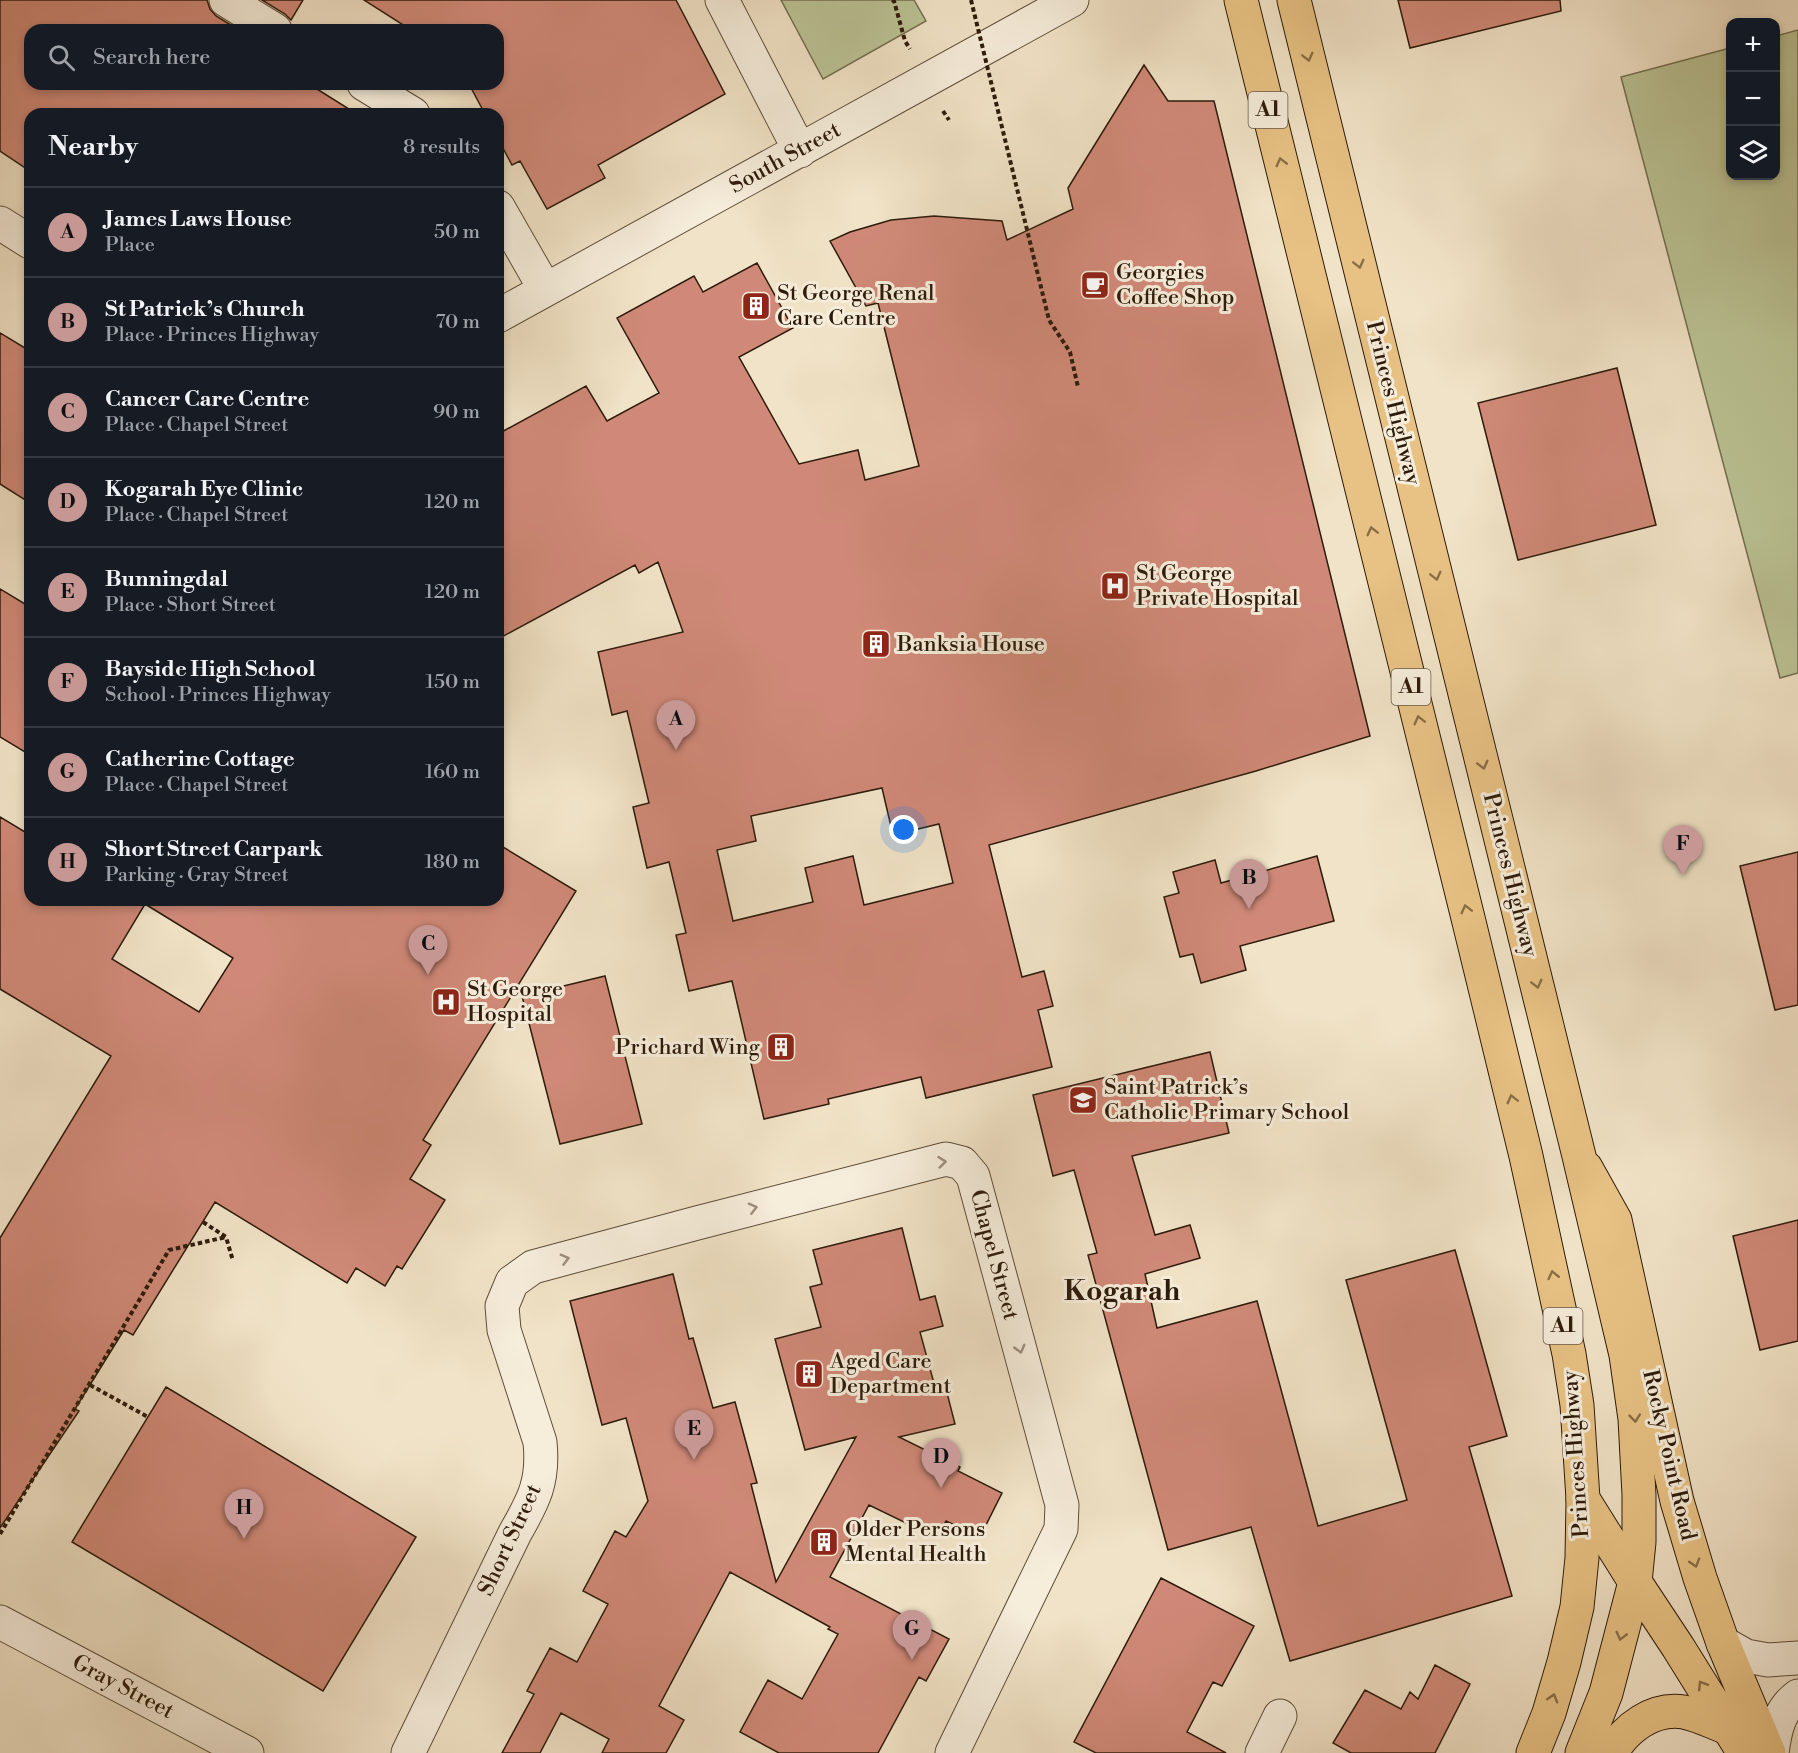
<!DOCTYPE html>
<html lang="en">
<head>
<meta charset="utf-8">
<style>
	:root { --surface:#171b24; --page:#242831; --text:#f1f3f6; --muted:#9ea1a6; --line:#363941; --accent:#c59692 }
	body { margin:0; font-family:"Libre Bodoni",serif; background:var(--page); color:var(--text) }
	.controls { position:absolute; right:18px; top:18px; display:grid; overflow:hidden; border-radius:12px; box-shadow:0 3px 9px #0003 }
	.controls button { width:54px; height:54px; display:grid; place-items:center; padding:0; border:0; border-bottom:2px solid var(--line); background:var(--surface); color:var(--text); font:30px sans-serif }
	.you { position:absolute; left:904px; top:830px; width:21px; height:21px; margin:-15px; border:4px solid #fff; border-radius:50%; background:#1a73e8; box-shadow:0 0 0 9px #1a73e833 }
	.badge { display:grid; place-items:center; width:39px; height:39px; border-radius:50%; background:var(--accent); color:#111; font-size:20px; font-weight:700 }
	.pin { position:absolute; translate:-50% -50px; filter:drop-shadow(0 2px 3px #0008) }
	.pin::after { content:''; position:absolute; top:32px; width:21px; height:18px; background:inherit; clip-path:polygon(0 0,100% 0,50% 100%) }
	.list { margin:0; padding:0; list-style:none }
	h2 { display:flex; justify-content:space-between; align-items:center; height:78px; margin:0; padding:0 24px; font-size:26px }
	h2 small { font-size:20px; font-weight:400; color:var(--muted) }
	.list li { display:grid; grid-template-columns:39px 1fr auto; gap:18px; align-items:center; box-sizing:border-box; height:90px; padding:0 24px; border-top:2px solid var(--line) }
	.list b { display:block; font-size:22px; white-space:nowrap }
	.list p { margin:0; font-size:20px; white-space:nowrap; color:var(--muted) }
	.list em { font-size:20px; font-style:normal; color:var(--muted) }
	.icon { flex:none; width:33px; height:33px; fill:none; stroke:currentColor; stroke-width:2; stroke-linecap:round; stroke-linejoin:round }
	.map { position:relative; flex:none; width:1798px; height:1753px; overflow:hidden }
	.search { position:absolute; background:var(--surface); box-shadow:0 3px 9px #0003; left:24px; top:24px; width:480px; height:66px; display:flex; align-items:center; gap:15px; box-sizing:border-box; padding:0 21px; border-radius:18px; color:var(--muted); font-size:22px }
	.panel { position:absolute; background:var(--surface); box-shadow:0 3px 9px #0003; left:24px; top:108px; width:480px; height:798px; border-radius:18px }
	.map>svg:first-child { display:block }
</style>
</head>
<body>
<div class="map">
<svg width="1798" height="1753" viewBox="0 0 1798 1753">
	<rect width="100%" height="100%" fill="#f1e3c7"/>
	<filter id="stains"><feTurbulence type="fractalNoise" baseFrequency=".00333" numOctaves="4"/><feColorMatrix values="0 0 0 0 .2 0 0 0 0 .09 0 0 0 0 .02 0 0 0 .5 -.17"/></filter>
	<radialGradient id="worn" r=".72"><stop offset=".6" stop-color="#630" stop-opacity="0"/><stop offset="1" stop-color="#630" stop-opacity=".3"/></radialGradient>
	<path fill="#bbc395" stroke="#746f50" stroke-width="1.5" d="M781,0H914L926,21L823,79Z
		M1798,30V673L1780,678L1621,77L1730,48V176H1776V36Z"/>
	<path fill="#d08978" stroke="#2d1b0a" stroke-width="1.5" fill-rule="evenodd" d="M0,0H207L210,9L216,16L239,30H30V84H309L357,114H30V171L0,151Z
		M262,0H303L291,20L285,14Z
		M364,0H676L725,94L598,165L605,178L547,209L520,161L512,165L498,139V114H485L469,84H498V30H411Z
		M1398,0H1560L1561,11L1410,48Z
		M1144,65L1168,101H1214L1370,736L1256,771L989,845L1022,977L1044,971L1053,1006L1038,1010L1052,1067L926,1098L921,1077L828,1099L829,1104L764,1119L732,981L689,991L676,935L686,933L669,862L647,868L633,807L649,803L627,711L612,715L598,652L683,632L658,562L639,573L635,565L498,639V434L586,386L607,421L659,393L617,318L694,276L703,292L757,263L793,328L739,357L799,464L858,450L865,480L919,466L878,303L866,306L830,241L850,232L891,220L934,216L1002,221L1007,240L1073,209L1068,188ZM882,788L893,835L939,824L953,883L864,905L853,856L805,868L813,902L733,921L717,850L756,841L751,816Z
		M0,333L30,351V503L0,484Z
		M1617,368L1656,525L1518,560L1478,403Z
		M0,589L30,607V755L0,737Z
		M0,817L30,835V900H498V844L576,891L423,1140L431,1145L410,1179L445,1200L402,1269L397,1266L385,1286L356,1268L347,1283L215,1202L133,1335L124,1330L75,1409L79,1411L0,1528V1238L111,1056L0,989ZM145,904L233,958L199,1012L112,959Z
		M1798,852V1005L1775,1010L1740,866Z
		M1317,856L1334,921L1240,946L1246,970L1201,983L1193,954L1180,957L1164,897L1179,893L1173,872L1215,860L1221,883Z
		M605,976L642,1124L560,1144L522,996Z
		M1210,1052L1229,1133L1132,1156L1155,1235L1190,1225L1200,1258L1145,1274L1157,1328L1257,1301L1318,1526L1407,1500L1346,1280L1455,1250L1507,1436L1469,1447L1512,1596L1290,1661L1251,1527L1168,1550L1088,1255L1097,1253L1074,1170L1053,1176L1033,1095Z
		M1798,1220V1341L1760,1350L1733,1236Z
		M902,1228L920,1300L935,1296L943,1326L920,1332L935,1387L945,1385L955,1424L899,1437L960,1467L958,1471L1002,1493L980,1537L946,1521L937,1538L869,1505L830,1577L949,1639L926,1681L919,1677L878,1753H779L740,1732L768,1680L802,1699L838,1634L828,1629L830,1627L730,1572L659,1706L684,1720L666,1753H602L609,1739L561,1713L540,1753H502L534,1694L527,1691L550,1648L577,1662L608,1604L583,1591L615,1531L626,1537L648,1501L626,1418L602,1425L570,1301L673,1274L689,1339L693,1338L713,1408L735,1402L757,1483L751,1484L776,1582L856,1437L805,1450L775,1339L821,1327L810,1287L822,1284L813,1250Z
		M166,1387L416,1537L323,1691L72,1542Z
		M1161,1578L1254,1626L1222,1686L1213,1682L1187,1732L1226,1753H1096L1074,1742Z
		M1435,1665L1470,1684L1435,1753H1351L1333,1743L1365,1690L1401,1709L1410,1692L1418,1699Z"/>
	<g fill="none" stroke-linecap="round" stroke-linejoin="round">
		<g stroke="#5e4d39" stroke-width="35">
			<path id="minor" d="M226,0L275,30
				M722,0L800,151
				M364,84L413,114
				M498,207L545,289
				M0,223L30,242
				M498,316L1072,0
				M0,1622L247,1753
				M1723,1643L1746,1656L1768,1660L1798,1658
				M408,1753L515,1533C534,1500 544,1481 540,1442L504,1330L502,1306L512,1282L533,1267L697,1223L946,1159L962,1163L973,1176L1062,1505L1061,1529L952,1753
				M1262,1753L1280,1716
				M1772,1753C1775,1730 1779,1710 1798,1696"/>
		</g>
		<g stroke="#2d1b0a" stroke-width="35">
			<path id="major" d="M1586,1168L1615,1220L1677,1501L1700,1578L1723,1643L1769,1753
				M1583,1499L1635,1582L1678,1647L1744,1753"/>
		</g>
		<g stroke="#2d1b0a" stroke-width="35">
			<path id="highway" d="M1241,0L1469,922L1526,1156L1569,1354L1577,1405L1583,1499L1582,1558L1577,1607L1564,1662L1549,1713L1533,1753
				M1294,0L1579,1156L1626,1355L1635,1419L1639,1495V1542L1635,1582L1606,1693L1582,1753
				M1611,1753C1626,1728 1653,1707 1684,1712C1699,1715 1714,1723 1728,1728"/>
		</g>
		<path stroke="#2d1b0a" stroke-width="4" stroke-dasharray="4.5 3" stroke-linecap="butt" d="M892,0L894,1L905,41L910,49
			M943,111L949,120
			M203,1222L226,1237L233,1261
			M90,1385L148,1417
			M0,1534L169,1250L226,1237"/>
		<use href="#minor" stroke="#f6eddb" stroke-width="33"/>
		<use href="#major" stroke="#e8c284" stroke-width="33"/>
		<use href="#highway" stroke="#e8c284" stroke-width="33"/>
		<path stroke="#2d1b0a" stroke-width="4" stroke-dasharray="4.5 3" stroke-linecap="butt" d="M971,0L1049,320L1070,352L1078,387"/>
	</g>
	<defs><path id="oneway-chevron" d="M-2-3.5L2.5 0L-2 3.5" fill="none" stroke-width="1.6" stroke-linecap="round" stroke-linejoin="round" transform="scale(1.5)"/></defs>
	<g stroke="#8a6e47">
		<use href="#oneway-chevron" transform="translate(1308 57) rotate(76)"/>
		<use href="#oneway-chevron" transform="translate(1281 162) rotate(-104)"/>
		<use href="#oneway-chevron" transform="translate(1359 264) rotate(76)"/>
		<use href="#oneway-chevron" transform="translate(1372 531) rotate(-104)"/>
		<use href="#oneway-chevron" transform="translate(1436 576) rotate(76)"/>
		<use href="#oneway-chevron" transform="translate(1419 720) rotate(-104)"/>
		<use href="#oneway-chevron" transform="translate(1483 765) rotate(76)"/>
		<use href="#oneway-chevron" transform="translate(1466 909) rotate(-104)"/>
		<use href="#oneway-chevron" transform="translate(1537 984) rotate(76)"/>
		<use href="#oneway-chevron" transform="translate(1512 1099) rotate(-104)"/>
		<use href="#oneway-chevron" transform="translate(1553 1275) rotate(-103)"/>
		<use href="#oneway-chevron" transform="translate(1635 1418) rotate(84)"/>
		<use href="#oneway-chevron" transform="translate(1695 1563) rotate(73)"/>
		<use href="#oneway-chevron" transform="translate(1621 1636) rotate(104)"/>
		<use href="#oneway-chevron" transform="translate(1702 1685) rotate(-122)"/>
		<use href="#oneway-chevron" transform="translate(1553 1698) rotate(-73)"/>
	</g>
	<g stroke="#9c8e7d">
		<use href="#oneway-chevron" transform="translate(942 1162) rotate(-6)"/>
		<use href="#oneway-chevron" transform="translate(753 1208) rotate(-14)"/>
		<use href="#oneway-chevron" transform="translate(565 1259) rotate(-15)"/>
		<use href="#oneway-chevron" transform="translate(1020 1349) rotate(75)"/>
	</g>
	<defs>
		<g id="cafe-square" transform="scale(1.5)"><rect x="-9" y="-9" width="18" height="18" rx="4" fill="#8f2418" stroke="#f6eddb"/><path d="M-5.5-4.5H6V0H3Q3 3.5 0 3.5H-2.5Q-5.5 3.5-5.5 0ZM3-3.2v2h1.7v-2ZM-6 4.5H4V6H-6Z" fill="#fff"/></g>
		<g id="building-square" transform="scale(1.5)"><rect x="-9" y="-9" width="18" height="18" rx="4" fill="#8f2418" stroke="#f6eddb"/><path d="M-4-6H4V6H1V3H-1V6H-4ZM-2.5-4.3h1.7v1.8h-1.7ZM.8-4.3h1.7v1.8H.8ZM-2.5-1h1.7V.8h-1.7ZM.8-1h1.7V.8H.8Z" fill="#fff"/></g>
		<g id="hospital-square" transform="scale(1.5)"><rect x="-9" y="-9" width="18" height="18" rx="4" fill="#8f2418" stroke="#f6eddb"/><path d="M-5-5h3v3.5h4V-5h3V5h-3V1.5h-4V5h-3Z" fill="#fff"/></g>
		<g id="school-square" transform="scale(1.5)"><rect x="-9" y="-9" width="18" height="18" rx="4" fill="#8f2418" stroke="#f6eddb"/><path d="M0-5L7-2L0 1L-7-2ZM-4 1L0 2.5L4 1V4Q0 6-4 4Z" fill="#fff"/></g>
	</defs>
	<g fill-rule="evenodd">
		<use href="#cafe-square" x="1095" y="285"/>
		<use href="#building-square" x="756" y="306"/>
		<use href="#hospital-square" x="1115" y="586"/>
		<use href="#building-square" x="876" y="644"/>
		<use href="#hospital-square" x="446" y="1002"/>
		<use href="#building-square" x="781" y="1047"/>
		<use href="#school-square" x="1083" y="1100"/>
		<use href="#building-square" x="809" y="1374"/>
		<use href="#building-square" x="824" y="1542"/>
	</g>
	<g text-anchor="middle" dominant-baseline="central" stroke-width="6" stroke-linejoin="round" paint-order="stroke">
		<g fill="#f6eddb" stroke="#695a49" stroke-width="1.5">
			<rect x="1248.5" y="92" width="39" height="36" rx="4.5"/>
			<rect x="1391.5" y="669" width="39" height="36" rx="4.5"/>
			<rect x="1543.5" y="1308" width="39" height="36" rx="4.5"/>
		</g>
		<g font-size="21" font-weight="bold" fill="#2d1b0a">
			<text x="1268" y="110">A1</text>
			<text x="1411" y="687">A1</text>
			<text x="1563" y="1326">A1</text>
		</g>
		<g font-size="22" fill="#2d1b0a" stroke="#f6eddb">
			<text transform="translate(785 158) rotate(-29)">South Street</text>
			<text transform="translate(1393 403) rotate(76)">Princes Highway</text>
			<text transform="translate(1510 875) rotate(76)">Princes Highway</text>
			<text transform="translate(994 1255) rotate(75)">Chapel Street</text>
			<text transform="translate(1576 1454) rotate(-94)">Princes Highway</text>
			<text transform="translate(1669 1455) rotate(77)">Rocky Point Road</text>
			<text transform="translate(510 1540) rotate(-65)">Short Street</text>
			<text transform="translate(123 1687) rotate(28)">Gray Street</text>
		</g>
		<g font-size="22" fill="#2d1b0a" stroke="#f6eddb" text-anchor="start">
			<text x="1116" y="272">Georgies<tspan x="1116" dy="25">Coffee Shop</tspan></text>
			<text x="777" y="293">St George Renal<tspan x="777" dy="25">Care Centre</tspan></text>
			<text x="1136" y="573">St George<tspan x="1136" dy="25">Private Hospital</tspan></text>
			<text x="897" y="644">Banksia House</text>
			<text x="467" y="989">St George<tspan x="467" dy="25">Hospital</tspan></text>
			<text x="760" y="1047" text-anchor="end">Prichard Wing</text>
			<text x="1104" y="1087">Saint Patrick’s<tspan x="1104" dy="25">Catholic Primary School</tspan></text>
			<text x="830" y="1361">Aged Care<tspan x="830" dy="25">Department</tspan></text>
			<text x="845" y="1529">Older Persons<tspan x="845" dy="25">Mental Health</tspan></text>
		</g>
		<g font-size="28" font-weight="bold" fill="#2d1b0a" stroke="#f6eddb">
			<text x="1122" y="1291">Kogarah</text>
		</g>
	</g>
	<rect width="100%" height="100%" filter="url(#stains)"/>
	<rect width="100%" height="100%" fill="url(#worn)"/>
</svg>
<div class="controls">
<button>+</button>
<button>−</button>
<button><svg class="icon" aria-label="layers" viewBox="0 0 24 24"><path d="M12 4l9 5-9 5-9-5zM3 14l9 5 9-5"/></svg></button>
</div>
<div class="you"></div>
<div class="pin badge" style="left:676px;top:750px">A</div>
<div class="pin badge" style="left:1249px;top:909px">B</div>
<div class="pin badge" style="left:428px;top:975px">C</div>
<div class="pin badge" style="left:941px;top:1488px">D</div>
<div class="pin badge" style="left:694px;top:1460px">E</div>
<div class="pin badge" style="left:1683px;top:875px">F</div>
<div class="pin badge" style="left:912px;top:1660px">G</div>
<div class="pin badge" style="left:244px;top:1539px">H</div>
<div class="search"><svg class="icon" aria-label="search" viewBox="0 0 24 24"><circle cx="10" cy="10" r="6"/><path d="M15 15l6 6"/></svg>Search here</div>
<section class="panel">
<h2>Nearby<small>8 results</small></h2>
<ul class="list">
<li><span class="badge">A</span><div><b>James Laws House</b><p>Place</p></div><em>50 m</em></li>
<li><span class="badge">B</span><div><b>St Patrick’s Church</b><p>Place · Princes Highway</p></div><em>70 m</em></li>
<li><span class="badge">C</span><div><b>Cancer Care Centre</b><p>Place · Chapel Street</p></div><em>90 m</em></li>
<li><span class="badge">D</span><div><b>Kogarah Eye Clinic</b><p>Place · Chapel Street</p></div><em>120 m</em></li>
<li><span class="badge">E</span><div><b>Bunningdal</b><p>Place · Short Street</p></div><em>120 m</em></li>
<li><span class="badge">F</span><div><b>Bayside High School</b><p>School · Princes Highway</p></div><em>150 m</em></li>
<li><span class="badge">G</span><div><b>Catherine Cottage</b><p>Place · Chapel Street</p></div><em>160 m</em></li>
<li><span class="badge">H</span><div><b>Short Street Carpark</b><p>Parking · Gray Street</p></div><em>180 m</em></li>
</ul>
</section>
</div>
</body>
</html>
